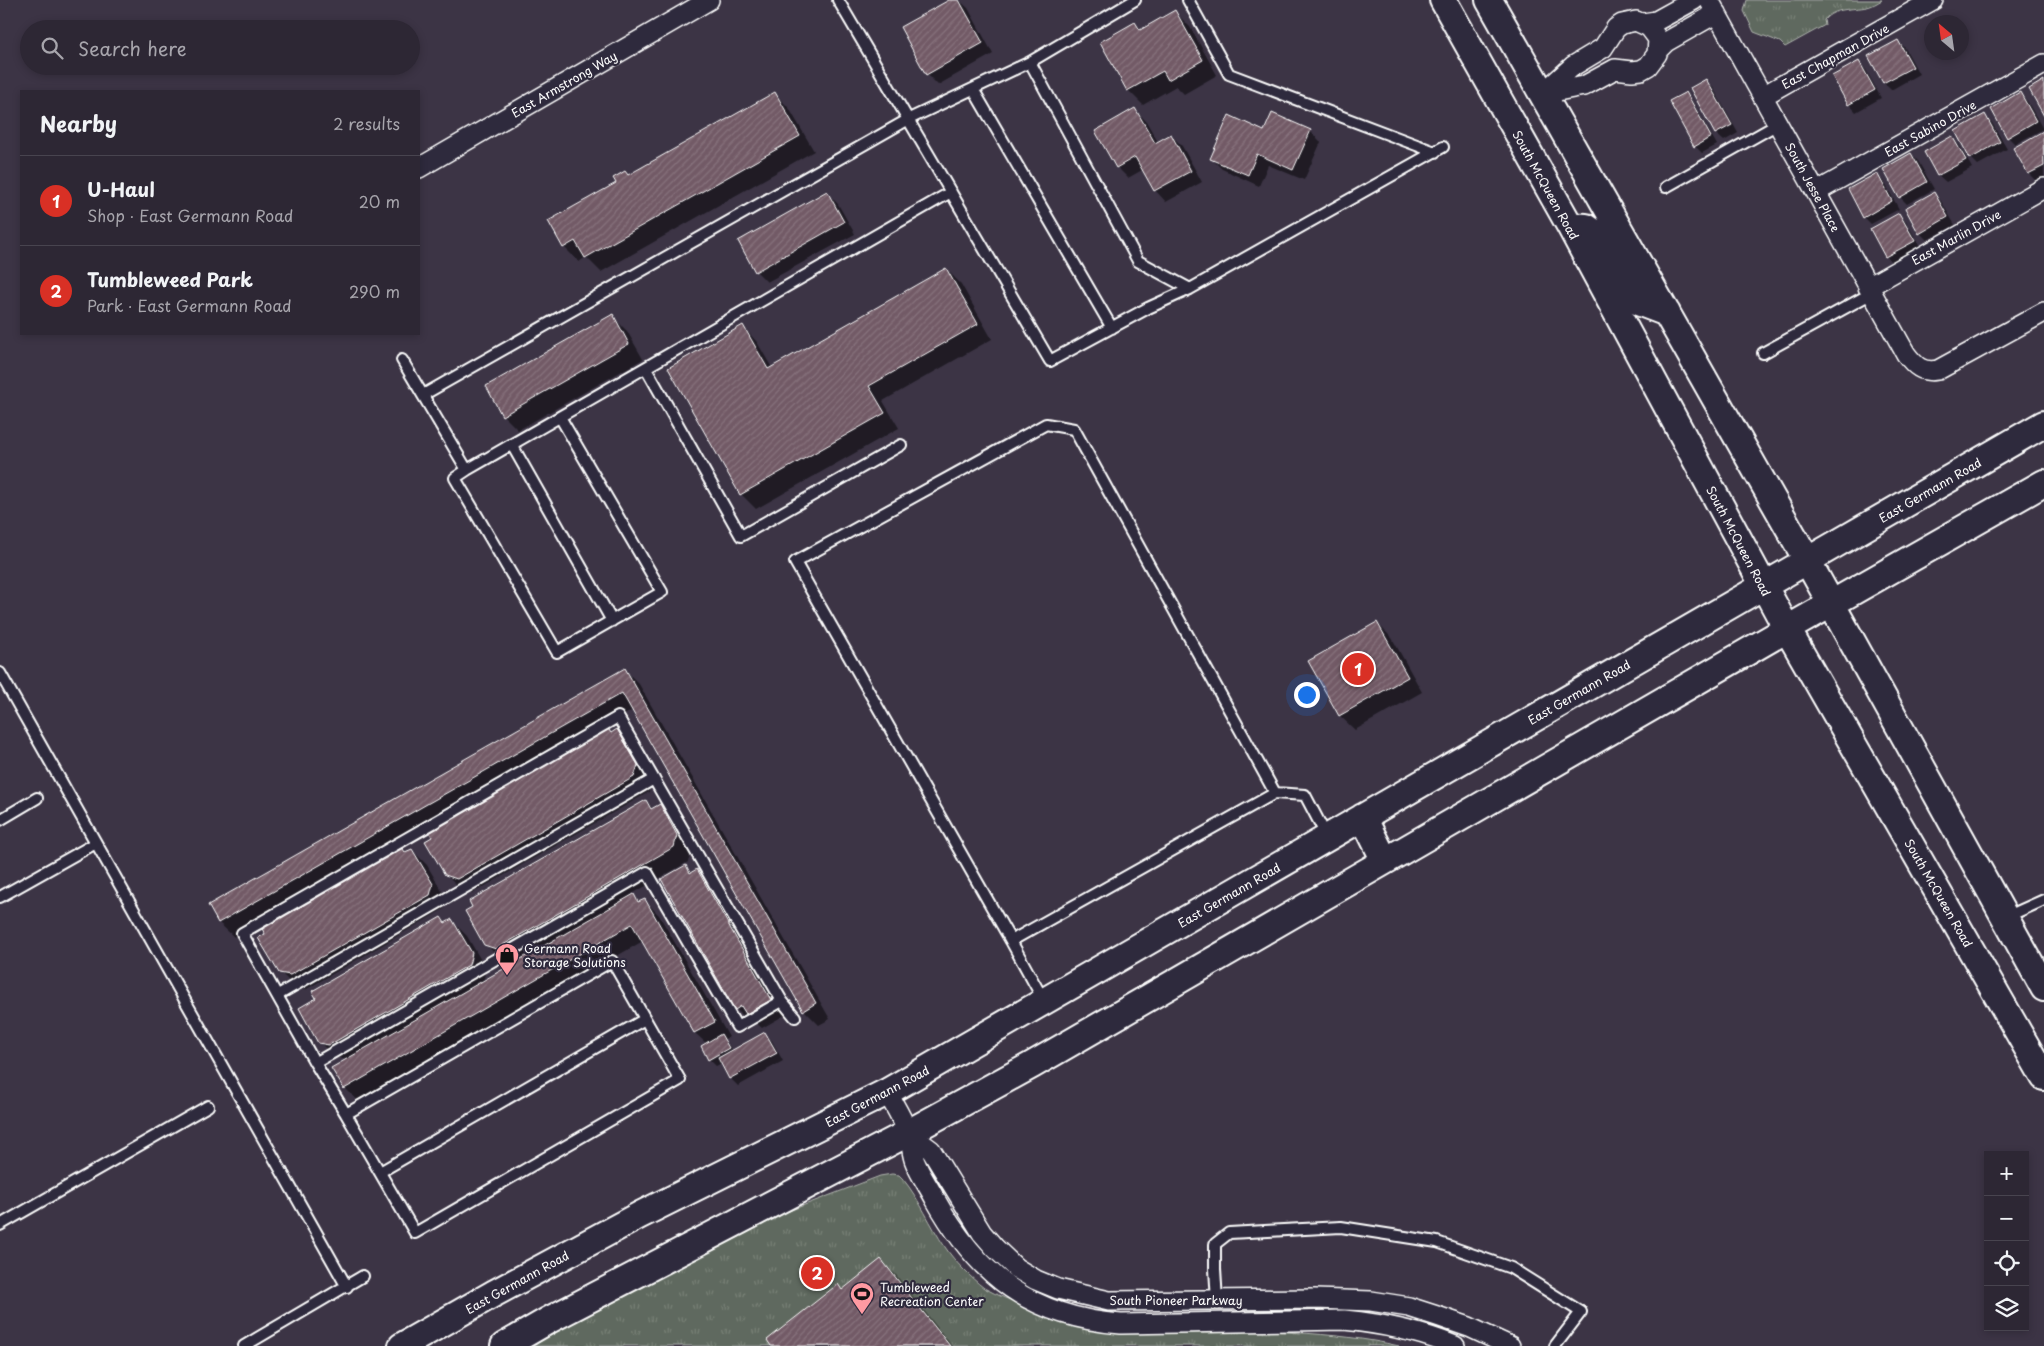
<!DOCTYPE html>
<html lang="en">
<head>
<meta charset="utf-8">
<style>
	:root { --surface:#2d2734; --page:#352f3c; --text:#f1f3f6; --muted:#a7a5ac; --line:#48444f; --accent:#d93025 }
	body { margin:0; font-family:"Playpen Sans",sans-serif; background:var(--page); color:var(--text) }
	.controls { position:absolute; right:15px; bottom:15px; display:grid; overflow:hidden; border-radius:0px; box-shadow:0 2px 8px #0003 }
	.controls button { width:45px; height:45px; display:grid; place-items:center; padding:0; border:0; border-bottom:1px solid var(--line); background:var(--surface); color:var(--text); font:25px sans-serif }
	.compass { position:absolute; left:1924px; top:15px; width:45px; height:45px; border-radius:50%; background:var(--surface); box-shadow:0 2px 8px #0003; rotate:331deg }
	.you { position:absolute; left:1306px; top:694px; width:18px; height:18px; margin:-12px; border:4px solid #fff; border-radius:50%; background:#1a73e8; box-shadow:0 0 0 8px #1a73e833 }
	.badge { display:grid; place-items:center; width:32px; height:32px; border-radius:50%; background:var(--accent); color:#fff; font-size:16px; font-weight:700 }
	.pin { position:absolute; translate:-50% -50%; border:2px solid #fff; box-shadow:0 1px 5px #0006 }
	.list { margin:0; padding:0; list-style:none }
	h2 { display:flex; justify-content:space-between; align-items:center; height:65px; margin:0; padding:0 20px; font-size:21px }
	h2 small { font-size:16px; font-weight:400; color:var(--muted) }
	.list li { display:grid; grid-template-columns:32px 1fr auto; gap:15px; align-items:center; box-sizing:border-box; height:90px; padding:0 20px; border-top:1px solid var(--line) }
	.list b { display:block; font-size:19px; white-space:nowrap }
	.list p { margin:0; font-size:16px; white-space:nowrap; color:var(--muted) }
	.list em { font-size:16px; font-style:normal; color:var(--muted) }
	.icon { flex:none; width:28px; height:28px; fill:none; stroke:currentColor; stroke-width:2; stroke-linecap:round; stroke-linejoin:round }
	.map { position:relative; flex:none; width:2044px; height:1346px; overflow:hidden }
	.search { position:absolute; background:var(--surface); box-shadow:0 2px 8px #0003; left:20px; top:20px; width:400px; height:55px; display:flex; align-items:center; gap:12px; box-sizing:border-box; padding:0 18px; border-radius:28px; color:var(--muted); font-size:19px }
	.panel { position:absolute; background:var(--surface); box-shadow:0 2px 8px #0003; left:20px; top:90px; width:400px; height:245px; border-radius:0px }
	.map>svg:first-child { display:block }
</style>
</head>
<body>
<div class="map">
<svg width="2044" height="1346" viewBox="0 0 2044 1346">
	<defs>
		<pattern id="park-tufts" width="24" height="20" patternUnits="userSpaceOnUse" patternTransform="scale(1.25)"><rect width="24" height="20" fill="#5f695e"/><path d="M3 7l-1-3M5 7V3M7 7l1-3M15 17l-1-3M17 17v-4M19 17l1-3" fill="none" stroke="#778076"/></pattern>
		<pattern id="building-hatch" width="6" height="6" patternUnits="userSpaceOnUse" patternTransform="scale(1.25)"><rect width="6" height="6" fill="#725a66"/><path d="M-1 1l2-2M0 6l6-6M5 7l2-2" fill="none" stroke="#87737d"/></pattern>
	</defs>
	<rect width="100%" height="100%" fill="#3c3445"/>
	<filter id="ink" filterUnits="userSpaceOnUse"><feTurbulence type="fractalNoise" baseFrequency=".02" numOctaves="2"/><feDisplacementMap in="SourceGraphic" scale="10" xChannelSelector="R" yChannelSelector="G"/><feConvolveMatrix kernelMatrix="1 2 1 2 8 2 1 2 1" color-interpolation-filters="sRGB"/></filter>
	<g filter="url(#ink)">
		<path fill="url(#park-tufts)" stroke="#afb4ae" d="M1747,0H1882C1877,3 1872,6 1867,7C1852,10 1835,7 1824,20L1825,25L1785,47L1780,42L1754,32L1744,11Z
			M892,1174L899,1175L903,1179C920,1200 930,1225 945,1247C955,1262 970,1277 984,1288C1090,1346 1269,1316 1399,1346H532L577,1320L768,1219L880,1176Z"/>
		<path fill="#0007" d="M951,0H959L968,8L993,54L938,85L927,74Z
			M1175,12L1190,27L1217,75L1184,94L1176,86L1143,105L1128,90L1135,23L1142,30Z
			M1898,41L1905,48L1919,74L1891,90L1884,83L1870,57Z
			M1859,63L1866,70L1881,98L1856,112L1849,104Z
			M1706,80L1713,88L1738,133L1724,141L1716,134L1691,89Z
			M774,93L789,108L814,151L601,272L586,257L579,262L564,247L625,172L629,176Z
			M1685,94L1692,101L1717,145L1702,153L1695,146Z
			M2020,94L2027,101L2043,129L2015,144L2008,137Z
			M1135,110L1146,121L1158,142L1171,135L1182,146L1202,182L1166,202L1155,190L1144,169L1128,178L1117,167Z
			M1985,116L1992,123L2007,149L1978,165L1971,158Z
			M1310,131L1321,142L1304,180L1268,165L1259,186L1222,169L1211,158L1265,133Z
			M2043,133L2044,177L2036,181L2029,174L2015,148Z
			M1952,138L1959,145L1972,168L1946,182L1938,175L1926,153Z
			M1911,154L1918,161L1934,189L1907,204L1900,197Z
			M1877,175L1884,182L1899,209L1871,224L1864,217Z
			M827,193L838,204L855,234L767,282L756,271Z
			M1934,194L1941,201L1955,225L1927,240L1920,233Z
			M1899,215L1906,222L1921,248L1893,264L1886,256Z
			M946,269L961,284L992,339L883,401L899,428L756,509L741,494L670,369L743,327L757,342L772,368Z
			M612,316L627,331L643,359L518,430L503,415Z
			M1377,623L1392,638L1422,692L1355,730L1340,716L1309,662Z
			M624,669L639,684L830,1019L819,1025L804,1010L633,710L234,937L219,923L210,906Z
			M607,729L612,734L617,731L632,746L652,781L649,792L473,893L461,889L446,874Z
			M646,801L653,809L659,805L674,820L692,850L688,862L632,894L641,903L644,900L659,915L729,1037L724,1039L733,1051L765,1034L772,1041L783,1061L738,1086L730,1078L722,1063L716,1066L709,1059L707,1044L695,1033L643,941L360,1103L345,1088L347,1060L335,1057L319,1042L317,999L441,918L447,924L452,921L467,936L486,969L483,982L514,964L501,959L485,944Z
			M401,847L407,853L412,850L427,865L447,900L444,909L305,990L295,987L280,972Z
			M686,867L692,873L697,870L712,885L785,1015L762,1028L755,1022L751,1024L736,1009L663,880Z
			M881,1261L896,1275L952,1346H773Z"/>
		<path fill="url(#building-hatch)" stroke="#fff" d="M949,0H959L983,43L926,75L900,27Z
			M1175,10L1203,60L1168,80L1163,71L1127,91L1100,42L1135,22L1140,30Z
			M1898,40L1913,67L1883,83L1868,56Z
			M1859,61L1875,90L1848,105L1832,76Z
			M1706,79L1732,125L1715,134L1690,88Z
			M2044,80V116L2029,89Z
			M775,92L800,136L585,258L575,241L563,248L548,221L616,183L613,178L625,171L628,175Z
			M1686,92L1711,137L1694,147L1669,101Z
			M2020,92L2036,121L2007,138L1991,109Z
			M1135,108L1155,143L1171,134L1191,171L1154,191L1135,157L1116,168L1095,131Z
			M1272,113L1311,130L1293,170L1257,154L1248,175L1210,159L1229,115L1264,131Z
			M1985,114L2000,142L1970,159L1955,131Z
			M2043,131L2044,166L2028,174L2013,148Z
			M1952,136L1966,160L1937,176L1924,152Z
			M1911,153L1927,182L1899,198L1883,169Z
			M1877,173L1892,201L1863,218L1848,189Z
			M827,191L844,222L755,272L738,241Z
			M1934,192L1948,217L1919,234L1905,208Z
			M1899,213L1915,241L1885,257L1870,229Z
			M946,268L978,324L869,386L885,413L740,495L668,368L743,325L768,369Z
			M613,314L629,344L502,416L486,386Z
			M1377,622L1408,677L1339,716L1308,661Z
			M625,668L816,1003L803,1011L622,693L218,923L208,905Z
			M607,727L611,733L617,729L638,765L634,777L457,879L445,875L425,841L432,837L429,831Z
			M646,800L651,809L660,804L677,835L674,847L496,949L484,945L465,911L472,907L469,901Z
			M401,846L405,852L412,849L433,884L430,895L290,975L279,973L258,938L265,934L261,927Z
			M686,865L690,873L697,869L771,1000L746,1014L741,1006L735,1010L661,879Z
			M634,894L638,902L645,899L715,1022L694,1033L632,924L344,1089L331,1068Z
			M441,917L445,923L452,919L472,953L469,965L329,1045L318,1043L299,1008L316,998L312,991Z
			M765,1032L777,1053L729,1079L718,1058Z
			M721,1034L729,1048L708,1060L701,1046Z
			M881,1259L950,1346H771L767,1340L838,1284L842,1290Z"/>
		<g fill="none" stroke-linecap="round" stroke-linejoin="round">
			<g stroke="#fff" stroke-width="14">
				<path id="service" d="M838,0L1050,361L1148,308L1190,289L1443,147
					M1188,0L1229,74L1435,152
					M1030,62L1138,261L1190,289
					M973,89L1112,328
					M1666,187L1778,124
					M1763,353L1872,293
					M402,360L467,470L951,192
					M646,368L741,536L901,445
					M423,395L909,119L1030,62L1135,0
					M512,445L612,621
					M467,470L455,478L557,652L662,592L560,417
					M0,673L347,1287
					M0,820L37,798
					M0,897L96,843
					M2006,917L2044,900
					M1011,941L795,562L1046,424L1074,429L1275,793
					M612,961L680,1080L415,1233L346,1114Z
					M278,995L654,779
					M782,1001L795,1017
					M1044,1001L1011,941L1275,793L1305,795L1327,837
					M315,1063L647,872L737,1027L782,1001L618,717L242,933L315,1063L346,1114
					M380,1172L645,1019
					M0,1225L208,1106
					M1217,1301L1215,1269V1244L1229,1233L1341,1227L1437,1242L1511,1268L1581,1312L1555,1346
					M244,1346L363,1276"/>
			</g>
			<g stroke="#fff" stroke-width="22">
				<path id="minor" d="M1709,0L1906,354C1915,366 1922,373 1938,370L2044,312
					M1636,21L1649,27L1658,39L1657,54L1648,66L1641,70L1632,71L1615,69L1584,86L1542,94L1573,66L1603,48L1616,28L1622,24Z
					M1643,23L1656,21L1694,0
					M1658,50L1666,42L1717,13
					M1763,96L1933,0
					M419,168L709,0
					M1816,192L2044,64
					M1868,287L2044,188
					M887,1092C894,1105 903,1119 908,1133C912,1142 911,1153 915,1162C920,1175 929,1187 935,1199C978,1276 1031,1317 1121,1324L1344,1320C1384,1324 1419,1331 1455,1346
					M908,1133L931,1150L982,1233L995,1248L1016,1268L1036,1280L1058,1289L1109,1301L1315,1299L1371,1301L1409,1307L1437,1316L1469,1327L1510,1346"/>
			</g>
			<g stroke="#fff" stroke-width="30">
				<path id="secondary" d="M1443,0L1570,226L1787,629L2044,1077
					M1489,0L1807,560L2044,988
					M1570,226L1586,227L1596,234L1638,302L1667,313
					M1363,817L1385,861
					M402,1346L493,1294L640,1215L887,1092L2044,424
					M504,1346L549,1320L908,1133L1032,1065L1787,629L2044,483"/>
			</g>
			<use href="#service" stroke="#2f2a3d" stroke-width="10"/>
			<use href="#minor" stroke="#2f2a3d" stroke-width="19"/>
			<use href="#secondary" stroke="#2f2a3d" stroke-width="26"/>
		</g>
	</g>
	<defs>
		<g id="shop-pin" transform="scale(1.25)"><path d="M0 17L-7.5 6A9.5 9.5 0 1 1 7.5 6Z" fill="#ff9aa2" stroke="#2f2a3d"/><path d="M-5-2.5h2.3a2.7 3.5 0 0 1 5.4 0H5L5.5 6h-11ZM-1.5-2.5h3a1.5 2.3 0 0 0-3 0Z" fill="#111"/></g>
		<g id="stadium-pin" transform="scale(1.25)"><path d="M0 17L-7.5 6A9.5 9.5 0 1 1 7.5 6Z" fill="#ff9aa2" stroke="#2f2a3d"/><path d="M0-5a6.5 5 0 1 0 0 10a6.5 5 0 1 0 0-10ZM-3.5-1.8h7v3.6h-7Z" fill="#111"/></g>
	</defs>
	<g fill-rule="evenodd">
		<use href="#shop-pin" x="507" y="955"/>
		<use href="#stadium-pin" x="862" y="1294"/>
	</g>
	<g text-anchor="middle" dominant-baseline="central" stroke-width="4.5" stroke-linejoin="round" paint-order="stroke">
		<g font-size="12" fill="#fff" stroke="#2f2a3d">
			<text transform="translate(1835 56) rotate(-29)">East Chapman Drive</text>
			<text transform="translate(564 84) rotate(-30)">East Armstrong Way</text>
			<text transform="translate(1930 128) rotate(-29)">East Sabino Drive</text>
			<text transform="translate(1546 185) rotate(61)">South McQueen Road</text>
			<text transform="translate(1813 187) rotate(61)">South Jesse Place</text>
			<text transform="translate(1956 237) rotate(-29)">East Marlin Drive</text>
			<text transform="translate(1930 490) rotate(-30)">East Germann Road</text>
			<text transform="translate(1739 541) rotate(62)">South McQueen Road</text>
			<text transform="translate(1579 692) rotate(-30)">East Germann Road</text>
			<text transform="translate(1939 893) rotate(60)">South McQueen Road</text>
			<text transform="translate(1229 895) rotate(-30)">East Germann Road</text>
			<text transform="translate(877 1096) rotate(-28)">East Germann Road</text>
			<text transform="translate(517 1282) rotate(-29)">East Germann Road</text>
			<text x="1176" y="1300">South Pioneer Parkway</text>
		</g>
		<g font-size="12" fill="#fff" stroke="#2f2a3d" text-anchor="start">
			<text x="524" y="948">Germann Road<tspan x="524" dy="14">Storage Solutions</tspan></text>
			<text x="880" y="1287">Tumbleweed<tspan x="880" dy="14">Recreation Center</tspan></text>
		</g>
	</g>
</svg>
<div class="controls">
<button>+</button>
<button>−</button>
<button><svg class="icon" aria-label="locate" viewBox="0 0 24 24"><circle cx="12" cy="12" r="6"/><path d="M12 2v4M12 18v4M2 12h4M18 12h4"/></svg></button>
<button><svg class="icon" aria-label="layers" viewBox="0 0 24 24"><path d="M12 4l9 5-9 5-9-5zM3 14l9 5 9-5"/></svg></button>
</div>
<svg class="compass" viewBox="-18 -18 36 36"><path d="M0-13l5 13h-10z" fill="#e53935"/><path d="M0 13l5-13h-10z" fill="#a7a5ac"/></svg>
<div class="you"></div>
<div class="pin badge" style="left:1358px;top:669px">1</div>
<div class="pin badge" style="left:817px;top:1273px">2</div>
<div class="search"><svg class="icon" aria-label="search" viewBox="0 0 24 24"><circle cx="10" cy="10" r="6"/><path d="M15 15l6 6"/></svg>Search here</div>
<section class="panel">
<h2>Nearby<small>2 results</small></h2>
<ul class="list">
<li><span class="badge">1</span><div><b>U-Haul</b><p>Shop · East Germann Road</p></div><em>20 m</em></li>
<li><span class="badge">2</span><div><b>Tumbleweed Park</b><p>Park · East Germann Road</p></div><em>290 m</em></li>
</ul>
</section>
</div>
</body>
</html>
